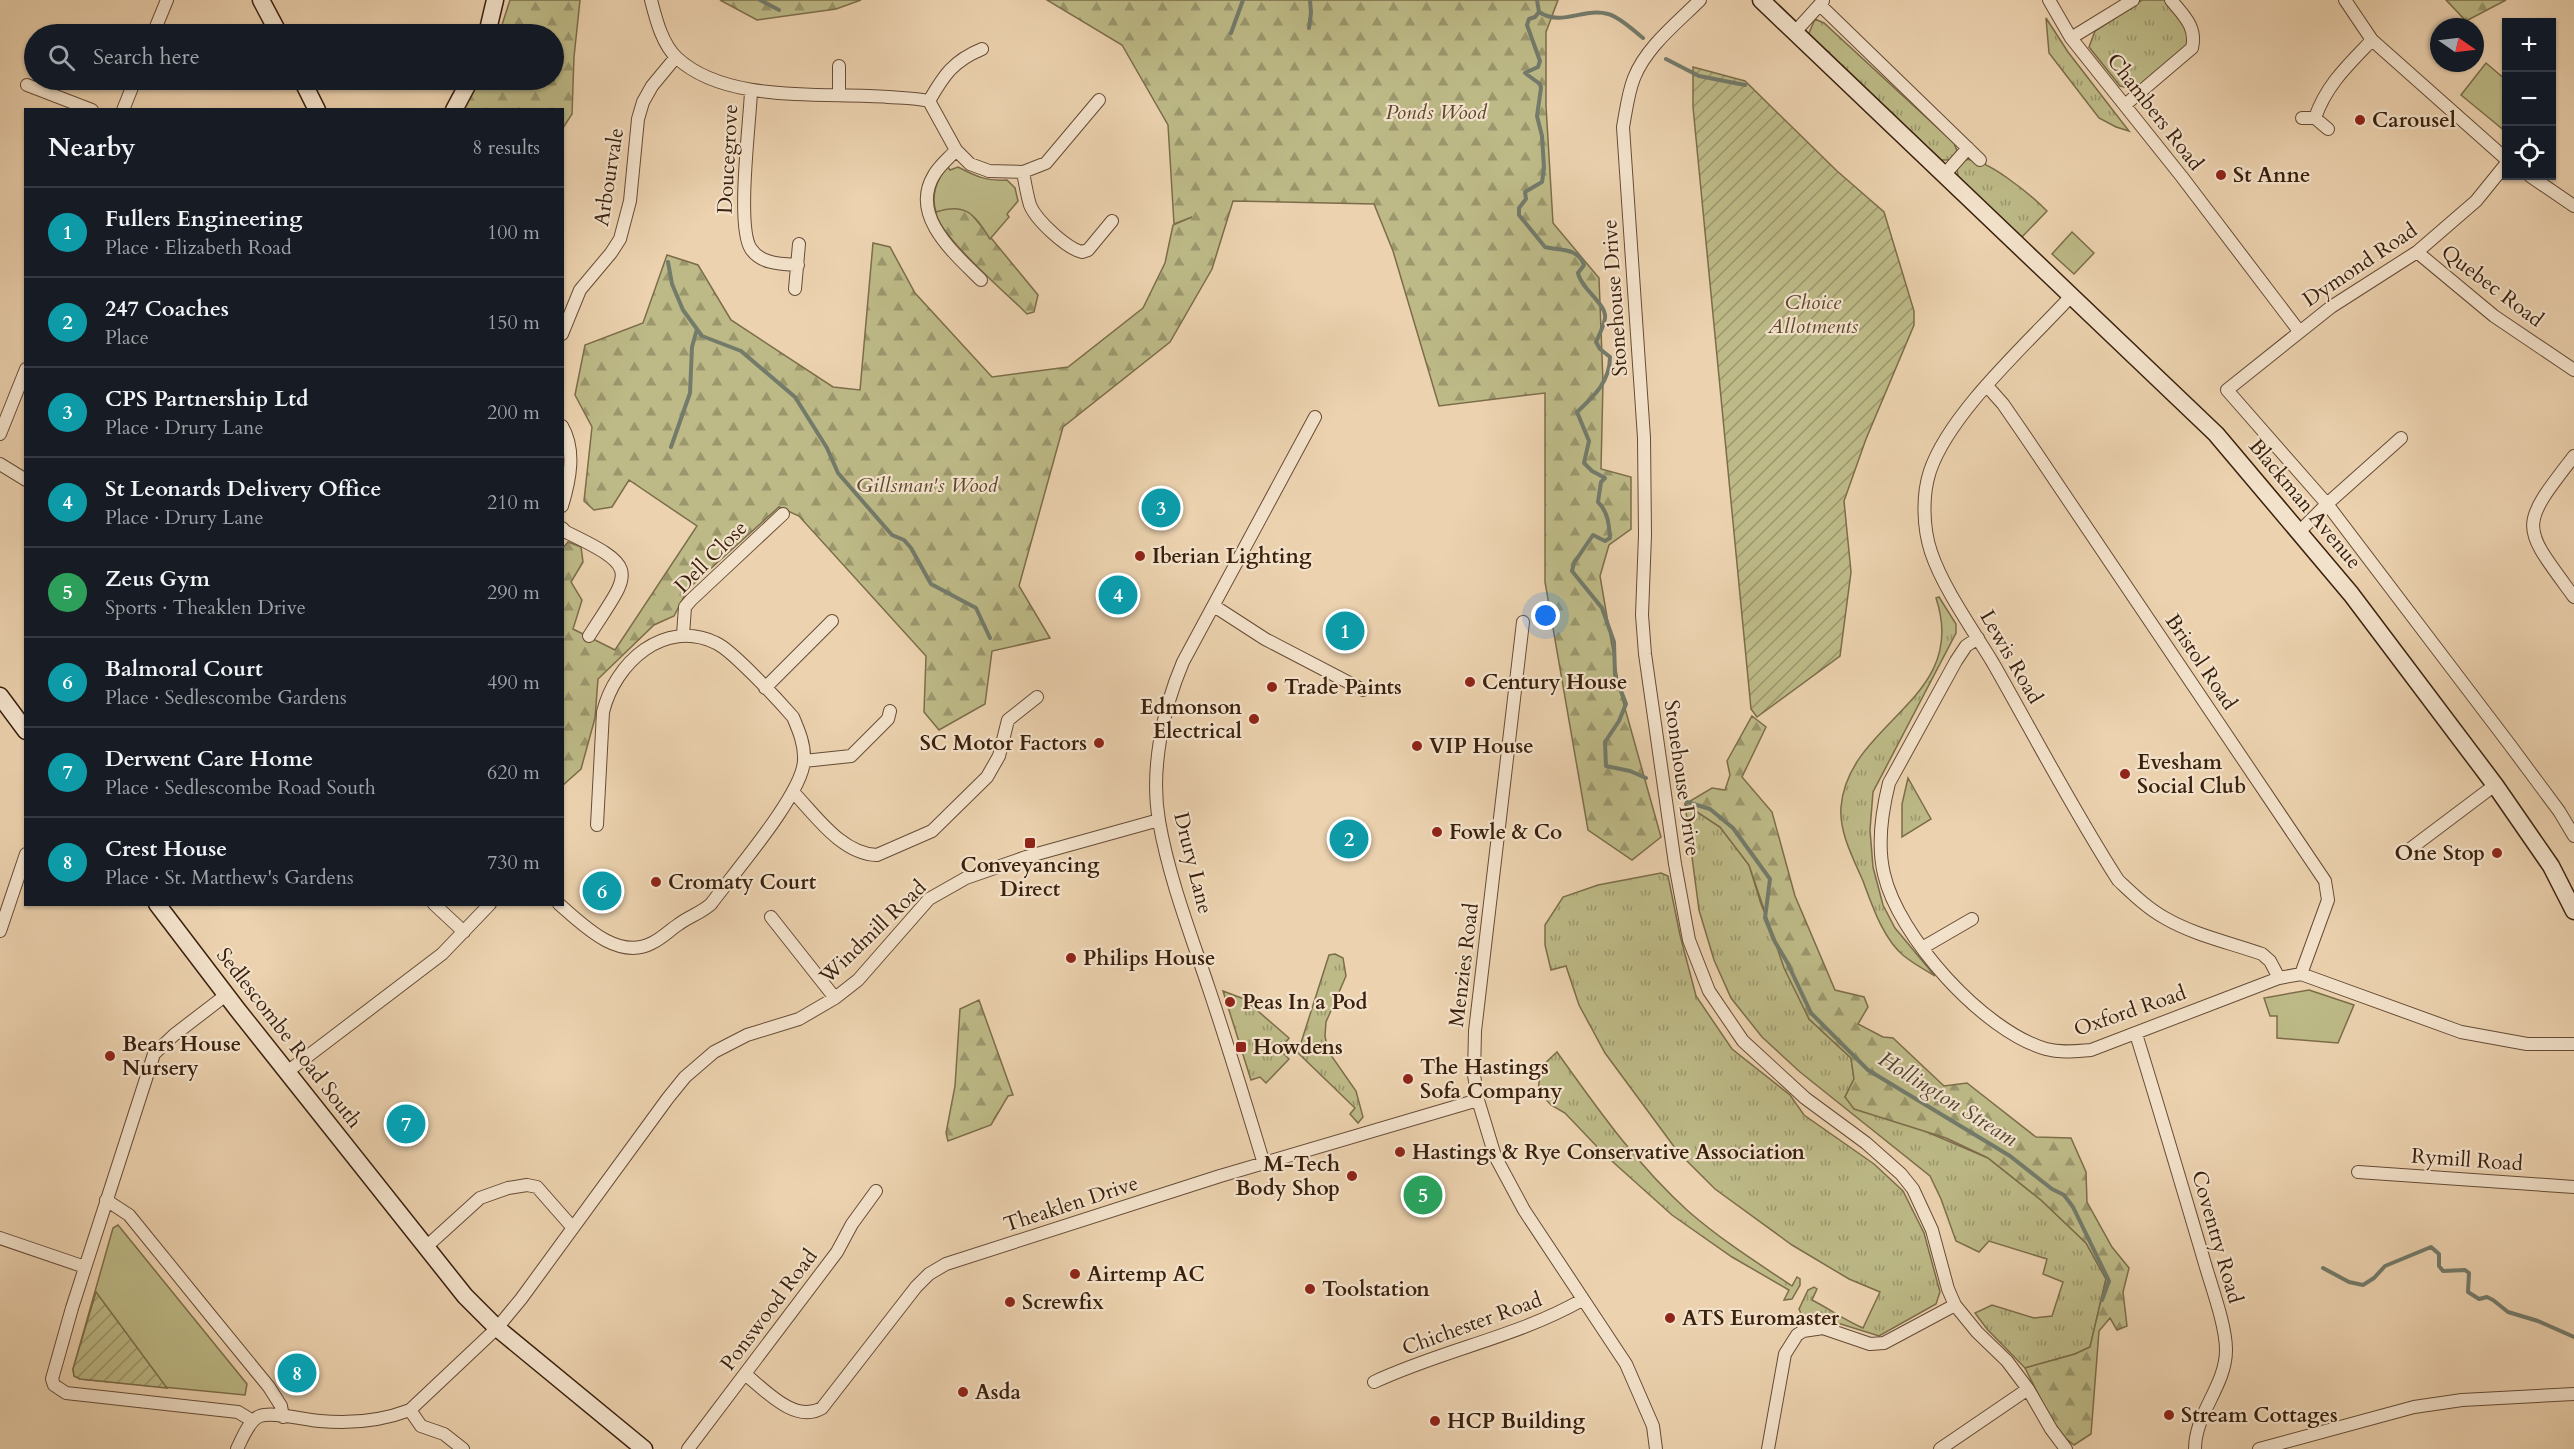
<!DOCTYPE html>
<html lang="en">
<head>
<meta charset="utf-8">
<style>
	:root { --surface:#171b24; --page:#20242c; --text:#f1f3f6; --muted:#9ea1a6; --line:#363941; --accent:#8c9099 }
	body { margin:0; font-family:Cardo,serif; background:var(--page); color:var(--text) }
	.controls { position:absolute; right:18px; top:18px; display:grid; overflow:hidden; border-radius:0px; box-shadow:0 2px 4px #0004 }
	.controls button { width:54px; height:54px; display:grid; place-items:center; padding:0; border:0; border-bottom:2px solid var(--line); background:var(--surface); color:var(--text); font:30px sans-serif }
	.compass { position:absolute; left:2430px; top:18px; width:54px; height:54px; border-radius:50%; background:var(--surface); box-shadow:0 2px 4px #0004; rotate:104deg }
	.you { position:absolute; left:1546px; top:616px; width:21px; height:21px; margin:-15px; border:4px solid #fff; border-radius:50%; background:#1a73e8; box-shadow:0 0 0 9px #1a73e833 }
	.badge { display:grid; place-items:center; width:39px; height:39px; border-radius:50%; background:var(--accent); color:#fff; font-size:20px; font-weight:700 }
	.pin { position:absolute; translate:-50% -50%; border:3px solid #fff; box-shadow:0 2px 6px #0006 }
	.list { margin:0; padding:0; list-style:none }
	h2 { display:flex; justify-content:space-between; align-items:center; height:78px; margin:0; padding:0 24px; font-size:26px }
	h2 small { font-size:20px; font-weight:400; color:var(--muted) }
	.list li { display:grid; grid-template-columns:39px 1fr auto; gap:18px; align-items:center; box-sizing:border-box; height:90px; padding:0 24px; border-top:2px solid var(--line) }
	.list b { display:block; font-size:22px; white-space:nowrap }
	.list p { margin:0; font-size:20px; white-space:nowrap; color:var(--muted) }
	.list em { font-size:20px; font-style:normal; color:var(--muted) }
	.icon { flex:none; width:33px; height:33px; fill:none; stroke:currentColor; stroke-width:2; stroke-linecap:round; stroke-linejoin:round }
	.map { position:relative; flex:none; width:2574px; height:1449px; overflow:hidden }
	.search { position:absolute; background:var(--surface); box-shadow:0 2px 4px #0004; left:24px; top:24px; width:540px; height:66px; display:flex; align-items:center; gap:15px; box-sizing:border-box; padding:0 21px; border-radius:33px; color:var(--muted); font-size:22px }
	.panel { position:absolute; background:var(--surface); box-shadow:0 2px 4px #0004; left:24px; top:108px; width:540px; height:798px; border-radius:0px }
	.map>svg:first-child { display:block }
</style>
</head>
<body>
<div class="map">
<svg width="2574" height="1449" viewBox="0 0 2574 1449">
	<defs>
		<pattern id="grass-tufts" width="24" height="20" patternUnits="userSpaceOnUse" patternTransform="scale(1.5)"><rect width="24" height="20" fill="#bdba87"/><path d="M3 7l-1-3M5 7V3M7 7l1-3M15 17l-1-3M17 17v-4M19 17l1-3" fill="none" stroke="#9b976d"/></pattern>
		<pattern id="forest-firs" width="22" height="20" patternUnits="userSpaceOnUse" patternTransform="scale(1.5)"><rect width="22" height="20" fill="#bdba87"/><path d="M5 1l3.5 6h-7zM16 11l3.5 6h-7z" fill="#9b976d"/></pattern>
		<pattern id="garden-furrows" width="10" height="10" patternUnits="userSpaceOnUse" patternTransform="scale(1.5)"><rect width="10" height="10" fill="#bdba87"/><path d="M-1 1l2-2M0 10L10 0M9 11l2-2" fill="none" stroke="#9b976d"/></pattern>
	</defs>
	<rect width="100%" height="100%" fill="#ecd2af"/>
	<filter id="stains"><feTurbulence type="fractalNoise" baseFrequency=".00333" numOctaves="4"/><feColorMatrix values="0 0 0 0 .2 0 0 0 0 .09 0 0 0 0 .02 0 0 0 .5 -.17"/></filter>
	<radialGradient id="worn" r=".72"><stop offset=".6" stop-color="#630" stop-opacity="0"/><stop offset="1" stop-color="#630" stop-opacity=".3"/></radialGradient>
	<path fill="url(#grass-tufts)" stroke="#7c6d4a" stroke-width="1.5" d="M2142,0H2166C2177,14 2191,27 2187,46L2140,86L2133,89L2120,86L2089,47L2095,31Z
		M2046,18L2068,52L2129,131L2116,127L2099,118L2049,53Z
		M1815,19L1824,23L1954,143L1957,151L1951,160H1941L1811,37L1809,33Z
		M1964,160C1984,155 2032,196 2047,211L2022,237L1958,177L1957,168Z
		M1939,597L1956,624V633L1873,792L1870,830L1873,867L1883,905L1895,928L1935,976C1925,970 1914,964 1904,956C1883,939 1872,905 1863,881C1853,858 1839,832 1841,807C1848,721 1970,700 1936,598Z
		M1908,778L1931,819L1902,837V804Z
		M1685,804L1720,827L1749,865L1761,904L1809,1019L1851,1058L1854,1079L1845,1097L1988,1158L2041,1200L2086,1243L2106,1279L2090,1347L2075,1354L2025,1368L1987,1329L1975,1313L1992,1305L2034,1318L2052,1316L2063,1282L2043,1274L2047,1259L1989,1241L1979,1252L1956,1241L1941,1199L1930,1176L1800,1072L1762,1037L1731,998L1714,960L1699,910Z
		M1661,873L1668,876L1680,935L1696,996L1732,1049L1790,1095L1804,1115L1874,1164L1903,1191L1924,1233L1940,1292L1936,1304L1879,1336L1828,1320L1803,1318L1799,1309L1808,1290L1814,1287L1817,1289L1812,1300C1830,1309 1844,1320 1863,1328L1880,1292L1849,1279L1792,1245L1715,1189L1678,1152L1605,1053L1579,1005L1566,966L1551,970L1545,945V925L1563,897L1598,885Z
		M1335,954L1343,958L1346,976L1326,1022L1325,1036L1328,1051L1356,1091L1363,1117L1358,1123L1350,1114L1355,1108L1295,1050L1300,1046L1329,955Z
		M1223,991L1244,999L1289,1038L1280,1050L1289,1059L1266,1083L1260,1077L1251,1080Z
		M1557,1052C1597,1108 1636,1164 1688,1211C1720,1239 1756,1262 1792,1286L1797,1277L1800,1279V1285L1792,1299L1784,1300L1789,1290L1732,1257L1672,1215L1604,1154L1565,1113L1551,1105L1538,1091L1541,1067Z"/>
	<path fill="url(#forest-firs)" stroke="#7c6d4a" stroke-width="1.5" d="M510,0H580L574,57L572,114L563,128L562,110H463L479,80H554V34H499Z
		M720,0H861L836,9L757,20Z
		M1047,0H1558L1546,32V106L1553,223L1599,278L1603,382L1601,469L1631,477V529L1609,545L1600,576L1619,687L1661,837L1632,860L1588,830L1545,582V393L1439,406L1393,251L1374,204L1233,201L1212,269L1170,342L1063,427L1019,586L1050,638L992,651L985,704L939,730L924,712L926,656L799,516L779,507L688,589L674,616L654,625L598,679L595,718L581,769L563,785L562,549L568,542L581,547L583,562L571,582L582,600L573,629L615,650L697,526L629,480L612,507L594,510L584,501L592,427L575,395L585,345L643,323L667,255L698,265L731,320L833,387L860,390L873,243L890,247L915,293L992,377L1068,367L1143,308L1165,263L1173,225L1192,217L1174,224L1168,125L1122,45Z
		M2446,0H2506L2466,21Z
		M953,206L968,210L1038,295L1034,312L1027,314L1020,307C1003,291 937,233 936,212Z
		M1752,716L1766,727L1742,777L1772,812L1795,896L1835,990L1864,997L1868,1007L1858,1024L1883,1037L1893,1038L1944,1086L1967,1083L2036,1137L2071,1138L2086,1172L2087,1202L2112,1247L2129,1268L2123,1292L2127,1326L2117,1330L2110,1318L2099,1331L2091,1434L2074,1445L2057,1431L2025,1368L2075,1354L2090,1347L2106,1279L2086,1243L2041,1200L1988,1158L1946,1138L1854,1109L1845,1097L1854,1079L1851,1058L1809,1019L1784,968L1749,865L1720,827L1685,804L1712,788L1725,790L1730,775L1727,761Z
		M979,1000L1013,1095L1008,1096L991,1125L948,1141L946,1133L955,1086L960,1009Z"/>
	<path fill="#bdba87" stroke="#7c6d4a" stroke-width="1.5" d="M2486,63L2506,80V132L2461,95Z
		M948,167L950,170L958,167C975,176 988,182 1007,180L1015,188L1018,201L1007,214L1009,217L990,239C974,214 966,202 936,212C931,196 936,179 948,167Z
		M2072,232L2094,253L2074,274L2052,254Z
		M2309,990L2354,1005L2338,1043L2277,1038V1016H2270L2264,998Z
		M118,1225L247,1384L245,1395L80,1379L74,1376L73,1369L113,1228Z"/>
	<path fill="url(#garden-furrows)" stroke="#7c6d4a" stroke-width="1.5" d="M1693,67L1745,81L1837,171L1884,212L1914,311V325L1866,439L1844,501L1851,572L1840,656L1757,717L1751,709L1693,107Z
		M96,1292L167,1388L80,1379L74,1376L73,1369Z"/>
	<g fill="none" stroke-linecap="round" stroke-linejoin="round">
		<path stroke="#737b6b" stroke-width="4" d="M760,0L779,10
			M1537,0L1539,12L1535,17L1529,19L1527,25L1540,61L1538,67L1525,73L1540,84L1541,88L1537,116L1542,136L1544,168L1542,182L1525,192L1526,199L1519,208V215L1545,247C1560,251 1577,247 1584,265L1578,273C1581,289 1607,304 1605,318C1604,326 1599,335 1596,342L1600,349L1610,357C1610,382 1593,397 1577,412L1589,441L1584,463L1592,471L1605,478L1601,482L1598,502C1608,512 1609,524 1610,538L1605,541L1593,535L1574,563L1572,571L1602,608L1614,642L1615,675L1626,704L1619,721L1605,742L1606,766L1630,771L1646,778
			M1539,12C1562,27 1584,7 1608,14C1620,17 1634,31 1643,38
			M1309,28L1311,13L1310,0
			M1231,33L1243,0
			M1666,59L1699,76L1745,85
			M668,262L672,284L683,310L702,336L741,351L795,397L827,448L838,473L892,535L904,540L911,548L931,584L976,608L990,638
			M671,447L690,393L692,347L697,329
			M1687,802L1710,809L1733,828L1770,879L1765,918L1775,942L1787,962L1811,1013L1868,1070L2010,1156L2052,1189L2064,1195L2073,1207L2109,1281L2102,1300
			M2323,1268L2349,1282L2363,1285L2374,1278L2385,1266L2431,1247L2439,1254V1266L2443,1271L2465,1270L2469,1273L2468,1292L2479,1299L2487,1297L2493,1300L2508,1312L2538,1321L2574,1337"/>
		<g stroke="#664c36" stroke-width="14">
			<path id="street" d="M651,0C656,19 662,44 677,58C727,104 823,92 888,97C902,98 916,98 929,101L956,150L970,164L989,171L1023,172L1046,163L1099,100
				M1700,0C1677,23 1646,47 1634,78C1628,93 1626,111 1623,127L1644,438L1645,535L1642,615L1645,654L1675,864L1689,940L1709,991L1743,1041L1805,1098L1866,1143L1901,1174L1913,1189L1932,1230L1948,1289L1955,1305L1977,1332L2007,1361L2028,1389L2051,1429L2066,1449
				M2049,0L2071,38L2182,177L2299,331
				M2345,0L2372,40L2506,159
				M1820,5L1980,160
				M1795,32L1823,1
				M153,34L167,0
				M2071,38L2133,0
				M27,85L92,110
				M751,91C750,122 736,227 751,249C761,264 781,264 798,265
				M839,93V66
				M929,101C944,75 953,61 982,49
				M2125,105L2192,48C2197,27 2184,16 2171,0
				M123,110L135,80
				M2302,118H2315L2328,129
				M2315,118C2326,85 2349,64 2372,40
				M956,150C949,158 939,166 934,175C909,216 955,254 981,280
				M2506,164L2476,201L2417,252L2331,307L2227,390L2327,504L2510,745L2559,811L2574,836
				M1023,172C1025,183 1027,195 1030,205C1036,220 1066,248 1082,252L1088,250L1112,221
				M1945,174L1968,148
				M2530,176L2574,206
				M2417,252L2494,316L2574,370
				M795,289L799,244
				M2072,295C2029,342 1950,412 1930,471C1922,495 1923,528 1931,552C1943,588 1973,630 1993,663C2034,735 2073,810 2118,880C2133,894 2147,908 2165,918C2194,935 2231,943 2262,954L2270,961L2279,978
				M562,334L580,290L611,253L620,239L630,201L638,119L643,102L652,86L676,57
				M1987,386L2003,404L2023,433L2325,881L2328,900L2301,974
				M562,426C576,450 570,480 562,506
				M0,434L26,369
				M2574,456C2518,528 2521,525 2574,597
				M0,464L26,480
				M562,528L566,532C643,569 630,571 589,636
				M2300,531L2327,504L2401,438
				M1214,606L1265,639L1363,690
				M1523,622L1475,1031L1474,1075L1478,1100L1495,1156L1524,1210L1626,1364L1653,1426L1656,1449
				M683,635L685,607L691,600L783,514
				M1978,638L1966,646L1956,661L1889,783C1882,811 1877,845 1884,874C1898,936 1983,1031 2046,1049C2061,1053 2076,1051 2091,1050L2279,978L2301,974L2461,1032L2527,1044H2574
				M765,688L832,621
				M804,761L851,756L888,719L890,711
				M794,793C816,816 842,854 877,855L932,831L987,777L999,756L1008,720L1037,697
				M2406,852L2495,785
				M434,904L464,932
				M559,904C583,925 618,961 652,943C662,938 670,930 679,924C690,916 701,913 711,904C733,874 802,795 804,761C805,745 799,731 793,717C779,701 732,650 716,643C664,618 615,663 603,712L597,825
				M771,917L835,998
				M0,931L26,854
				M1922,948L1972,919
				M226,995L174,1035L154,1054L72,1308L52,1379L54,1385L66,1393L238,1412L253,1421
				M2136,1034C2159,1108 2181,1183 2203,1257C2210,1283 2226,1324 2226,1350C2226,1386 2195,1413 2195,1449
				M287,1072L442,954L490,904
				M1264,1164C1246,1105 1228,1045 1208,986C1190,932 1169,878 1159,821C1150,769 1163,709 1183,662L1315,417
				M2358,1172L2574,1187
				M106,1200L129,1215L211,1316L269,1387L281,1406L283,1417
				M0,1238L85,1267
				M426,1247L480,1198L508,1188L527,1185L537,1187L573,1228
				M745,1374C765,1390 795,1424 822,1408L916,1287L929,1274L946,1264L1220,1176L1478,1100
				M1374,1382C1442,1350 1517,1337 1582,1300
				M410,1410L421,1426L444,1434L463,1449
				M237,1449C242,1439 249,1420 260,1416C273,1411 305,1420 320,1421C351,1424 381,1421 410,1410L497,1328L521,1299L668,1098L685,1077L714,1052L747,1035L799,1019L835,998L858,980L929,899L966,878L1026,857L1159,820
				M688,1449L837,1252L852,1224L876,1191
				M1768,1449L1785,1354L1797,1335L1803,1331L1823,1328L1870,1344L1884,1343L1955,1305
				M1940,1449L2028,1389
				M2259,1449L2414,1407L2462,1400L2574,1394"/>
		</g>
		<g stroke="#3a200d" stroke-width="19">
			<path id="secondary" d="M261,0L279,34
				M1761,0L2216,434L2351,594L2495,785L2551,866L2574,911
				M487,34L495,0
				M302,80L317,110
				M454,110L470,80
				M0,696L26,731
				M157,904L237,1009L465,1296L497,1328L644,1449"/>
		</g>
		<use href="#street" stroke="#f3e2cb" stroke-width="12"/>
		<use href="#secondary" stroke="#f3e2cb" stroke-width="16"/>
	</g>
	<g fill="#8f2418" stroke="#f3e2cb" stroke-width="2">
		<circle cx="2360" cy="120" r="6"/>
		<circle cx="2221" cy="175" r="6"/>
		<circle cx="1140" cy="556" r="6"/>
		<circle cx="1470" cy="682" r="6"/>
		<circle cx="1272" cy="687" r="6"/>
		<circle cx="1254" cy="719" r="6"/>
		<circle cx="1099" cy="743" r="6"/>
		<circle cx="1417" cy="746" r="6"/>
		<circle cx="2125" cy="774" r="6"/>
		<circle cx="1437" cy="832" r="6"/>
		<rect x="1024" y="837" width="12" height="12" rx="3"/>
		<circle cx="2497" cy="853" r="6"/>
		<circle cx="656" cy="882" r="6"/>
		<circle cx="1071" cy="958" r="6"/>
		<circle cx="1230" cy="1002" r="6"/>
		<rect x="1235" y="1041" width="12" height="12" rx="3"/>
		<circle cx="110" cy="1056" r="6"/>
		<circle cx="1408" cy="1079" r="6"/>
		<circle cx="1400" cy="1152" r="6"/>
		<circle cx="1352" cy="1176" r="6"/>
		<circle cx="1075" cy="1274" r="6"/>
		<circle cx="1310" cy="1289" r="6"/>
		<circle cx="1010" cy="1302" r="6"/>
		<circle cx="1670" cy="1318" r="6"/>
		<circle cx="963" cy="1392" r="6"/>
		<circle cx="2169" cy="1415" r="6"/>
		<circle cx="1435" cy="1421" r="6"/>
	</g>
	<g text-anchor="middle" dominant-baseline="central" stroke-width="4.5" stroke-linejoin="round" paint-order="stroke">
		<g font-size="21" font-style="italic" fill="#5b462c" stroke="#f3e2cb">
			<text x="1436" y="112">Ponds Wood</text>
			<text x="1813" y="302">Choice<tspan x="1813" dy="24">Allotments</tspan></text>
			<text x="927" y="485">Gillsman's Wood</text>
		</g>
		<g font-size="21" fill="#3a200d" stroke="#f3e2cb">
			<text transform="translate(2155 112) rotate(52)">Chambers Road</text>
			<text transform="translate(728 159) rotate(-87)">Doucegrove</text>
			<text transform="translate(609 177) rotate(-81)">Arbourvale</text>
			<text transform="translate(2360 265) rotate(-34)">Dymond Road</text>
			<text transform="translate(2492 286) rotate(37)">Quebec Road</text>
			<text transform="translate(1615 298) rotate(-94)">Stonehouse Drive</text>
			<text transform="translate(2305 504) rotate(50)">Blackman Avenue</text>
			<text transform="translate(711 557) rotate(-45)">Dell Close</text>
			<text transform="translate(2011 657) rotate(60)">Lewis Road</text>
			<text transform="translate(2201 662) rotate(56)">Bristol Road</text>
			<text transform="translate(1682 778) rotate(82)">Stonehouse Drive</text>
			<text transform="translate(1193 863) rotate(76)">Drury Lane</text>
			<text transform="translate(873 932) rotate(-44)">Windmill Road</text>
			<text transform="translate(1464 965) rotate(-83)">Menzies Road</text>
			<text transform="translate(2130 1011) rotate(-19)">Oxford Road</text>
			<text transform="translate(289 1038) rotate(52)">Sedlescombe Road South</text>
			<text transform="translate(2467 1160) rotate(4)">Rymill Road</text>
			<text transform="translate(1071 1204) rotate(-18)">Theaklen Drive</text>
			<text transform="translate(2217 1237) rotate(74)">Coventry Road</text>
			<text transform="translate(769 1310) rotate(-53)">Ponswood Road</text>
			<text transform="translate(1472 1324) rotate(-20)">Chichester Road</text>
		</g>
		<g font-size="21" font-weight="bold" fill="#3a200d" stroke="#f3e2cb" text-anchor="start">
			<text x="2372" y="120">Carousel</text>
			<text x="2233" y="175">St Anne</text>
			<text x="1152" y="556">Iberian Lighting</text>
			<text x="1482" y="682">Century House</text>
			<text x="1284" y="687">Trade Paints</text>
			<text x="1242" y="707" text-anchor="end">Edmonson<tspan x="1242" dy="24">Electrical</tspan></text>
			<text x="1087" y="743" text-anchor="end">SC Motor Factors</text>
			<text x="1429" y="746">VIP House</text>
			<text x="2137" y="762">Evesham<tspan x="2137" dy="24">Social Club</tspan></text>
			<text x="1449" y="832">Fowle &amp; Co</text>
			<text x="2485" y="853" text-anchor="end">One Stop</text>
			<text x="1030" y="865" text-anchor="middle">Conveyancing<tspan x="1030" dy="24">Direct</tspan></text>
			<text x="668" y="882">Cromaty Court</text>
			<text x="1083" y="958">Philips House</text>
			<text x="1242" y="1002">Peas In a Pod</text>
			<text x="122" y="1044">Bears House<tspan x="122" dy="24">Nursery</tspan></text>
			<text x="1253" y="1047">Howdens</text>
			<text x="1420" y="1067">The Hastings<tspan x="1420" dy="24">Sofa Company</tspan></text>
			<text x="1412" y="1152">Hastings &amp; Rye Conservative Association</text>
			<text x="1340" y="1164" text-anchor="end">M-Tech<tspan x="1340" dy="24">Body Shop</tspan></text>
			<text x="1087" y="1274">Airtemp AC</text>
			<text x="1322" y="1289">Toolstation</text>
			<text x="1022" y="1302">Screwfix</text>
			<text x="1682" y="1318">ATS Euromaster</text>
			<text x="975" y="1392">Asda</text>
			<text x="2181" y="1415">Stream Cottages</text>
			<text x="1447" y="1421">HCP Building</text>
		</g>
		<g font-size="22" font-style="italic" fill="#524634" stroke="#f3e2cb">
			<text transform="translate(1948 1099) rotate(32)">Hollington Stream</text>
		</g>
	</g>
	<rect width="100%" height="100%" filter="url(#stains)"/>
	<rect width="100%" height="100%" fill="url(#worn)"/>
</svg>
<div class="controls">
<button>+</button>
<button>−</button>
<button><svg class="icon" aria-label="locate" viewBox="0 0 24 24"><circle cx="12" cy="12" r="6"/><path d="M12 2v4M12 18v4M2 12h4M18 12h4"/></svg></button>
</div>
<svg class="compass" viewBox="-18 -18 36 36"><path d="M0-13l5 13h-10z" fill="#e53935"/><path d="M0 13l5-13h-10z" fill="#9ea1a6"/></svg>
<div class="you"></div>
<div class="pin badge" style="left:1345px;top:631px;background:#0f9aa8">1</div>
<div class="pin badge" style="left:1349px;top:839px;background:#0f9aa8">2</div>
<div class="pin badge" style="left:1161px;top:508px;background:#0f9aa8">3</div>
<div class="pin badge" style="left:1118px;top:595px;background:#0f9aa8">4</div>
<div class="pin badge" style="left:1423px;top:1195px;background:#2e9e5b">5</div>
<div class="pin badge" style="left:602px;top:891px;background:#0f9aa8">6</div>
<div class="pin badge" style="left:406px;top:1124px;background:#0f9aa8">7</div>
<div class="pin badge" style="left:297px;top:1373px;background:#0f9aa8">8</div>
<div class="search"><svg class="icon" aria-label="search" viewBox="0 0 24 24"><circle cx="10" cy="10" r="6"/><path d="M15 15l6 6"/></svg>Search here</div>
<section class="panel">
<h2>Nearby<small>8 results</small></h2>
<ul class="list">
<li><span class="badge" style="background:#0f9aa8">1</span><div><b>Fullers Engineering</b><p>Place · Elizabeth Road</p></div><em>100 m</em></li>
<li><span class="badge" style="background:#0f9aa8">2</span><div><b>247 Coaches</b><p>Place</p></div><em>150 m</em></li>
<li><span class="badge" style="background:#0f9aa8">3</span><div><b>CPS Partnership Ltd</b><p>Place · Drury Lane</p></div><em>200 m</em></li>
<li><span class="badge" style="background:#0f9aa8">4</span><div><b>St Leonards Delivery Office</b><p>Place · Drury Lane</p></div><em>210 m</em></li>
<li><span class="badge" style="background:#2e9e5b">5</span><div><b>Zeus Gym</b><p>Sports · Theaklen Drive</p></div><em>290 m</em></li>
<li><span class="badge" style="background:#0f9aa8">6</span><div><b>Balmoral Court</b><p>Place · Sedlescombe Gardens</p></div><em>490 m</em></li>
<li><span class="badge" style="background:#0f9aa8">7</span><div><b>Derwent Care Home</b><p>Place · Sedlescombe Road South</p></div><em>620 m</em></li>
<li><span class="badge" style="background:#0f9aa8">8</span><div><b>Crest House</b><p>Place · St. Matthew's Gardens</p></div><em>730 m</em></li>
</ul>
</section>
</div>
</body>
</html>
